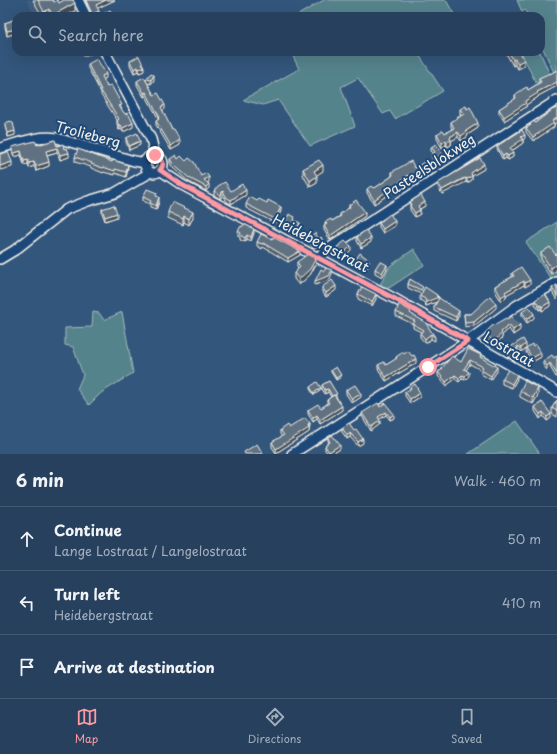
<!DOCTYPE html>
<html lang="en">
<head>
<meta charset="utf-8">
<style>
	:root { --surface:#26405d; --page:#324b66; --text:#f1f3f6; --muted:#a4afbc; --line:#425972; --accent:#ff9aa2 }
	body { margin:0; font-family:"Playpen Sans",sans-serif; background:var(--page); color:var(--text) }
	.stop { position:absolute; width:12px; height:12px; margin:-9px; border:3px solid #ff9aa2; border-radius:50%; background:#fff }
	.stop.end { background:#ff9aa2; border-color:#fff; box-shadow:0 1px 4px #0008 }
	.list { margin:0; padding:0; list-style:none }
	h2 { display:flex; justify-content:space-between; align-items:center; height:52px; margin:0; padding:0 16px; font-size:17px }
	h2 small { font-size:13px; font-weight:400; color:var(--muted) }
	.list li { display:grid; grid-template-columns:26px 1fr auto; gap:12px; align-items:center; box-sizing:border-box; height:64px; padding:0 16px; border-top:1px solid var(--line) }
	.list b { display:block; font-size:15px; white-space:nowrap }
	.list p { margin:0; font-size:13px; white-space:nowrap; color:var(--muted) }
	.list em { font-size:13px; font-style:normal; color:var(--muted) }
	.icon { flex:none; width:22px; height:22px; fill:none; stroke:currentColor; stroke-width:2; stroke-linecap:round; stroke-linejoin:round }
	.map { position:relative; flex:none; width:557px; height:454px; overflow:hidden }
	.search { position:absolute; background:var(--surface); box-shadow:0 4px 16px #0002; left:12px; right:12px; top:12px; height:44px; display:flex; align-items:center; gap:10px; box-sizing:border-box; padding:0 14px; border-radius:12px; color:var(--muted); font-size:15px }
	.sheet { height:244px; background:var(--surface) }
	nav { display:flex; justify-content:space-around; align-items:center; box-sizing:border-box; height:56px; border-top:1px solid var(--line); background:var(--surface); font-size:11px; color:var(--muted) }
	nav a { display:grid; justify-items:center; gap:2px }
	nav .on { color:var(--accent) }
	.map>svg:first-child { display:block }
</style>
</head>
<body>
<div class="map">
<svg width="557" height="454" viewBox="0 0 557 454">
	<rect width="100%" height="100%" fill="#33567c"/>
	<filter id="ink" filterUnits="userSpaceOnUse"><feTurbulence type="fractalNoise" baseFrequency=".025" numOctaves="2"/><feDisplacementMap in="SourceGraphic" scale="8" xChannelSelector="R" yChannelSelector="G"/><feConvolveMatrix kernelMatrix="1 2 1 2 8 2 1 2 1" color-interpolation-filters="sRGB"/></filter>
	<g filter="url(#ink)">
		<path fill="#415e7e" d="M26,0H73L80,12L72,16H35Z"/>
		<path fill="#55838c" stroke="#a4baba" d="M324,0H446L455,16H296Z
			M517,0H557V79L541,44V16H528L525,10L522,12Z
			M291,52H417L443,91L395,119L390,111L383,114L358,78L341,87L355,126L310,146L278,100L263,105L243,100L299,69Z
			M521,52H540L550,75V77L536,83Z
			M557,222V262L551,274L557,270V276L551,279L526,242Z
			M414,249L424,265L389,288L380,285L390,266Z
			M93,312L99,313L104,320L122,312L133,373L101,393L89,405L77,389L83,375L73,347L65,345V328L92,327Z
			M517,421L540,454H468Z"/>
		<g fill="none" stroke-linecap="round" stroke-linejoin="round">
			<g stroke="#f4f1e8" stroke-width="12">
				<path id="minor" d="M78,0L86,16
					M105,52L151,139L155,155
					M0,148C19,143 37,135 57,138L134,161L146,163
					M145 164a9 9 0 1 1 18 0a9 9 0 1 1-18 0Z
					M160,170L182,185L395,299L557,392
					M318,258L325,251L557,100
					M0,259L15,250L67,209L88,201L115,193L146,175L149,171
					M292,454L428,367L468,341L516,306L557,282"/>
			</g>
			<use href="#minor" stroke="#1f4a7a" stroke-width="9"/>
		</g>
		<path fill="#53626f" stroke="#f4f1e8" d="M33,0H53L54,2L59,3L75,11L66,16H42Z
			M85,0H115L97,8L99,15L97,16H92Z
			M16,19V33L7,36L5,27V23Z
			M507,52H520L524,66L518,69L515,65L513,66L507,55Z
			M130,61L144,71L139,73L138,71L134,73L130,65Z
			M88,64L106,78L103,79L107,87L122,109H121L133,127L123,132L121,129L119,130L117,125V120L101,95V93L88,68Z
			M557,70V86L538,96V97L526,105V107L504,121L499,113V109L515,99V95L528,90L539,83V78L550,74Z
			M146,79L154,80L151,84L147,83L154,95L165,109L162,111L172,130L180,145L171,150L156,125V121L158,120V118L146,96L144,97L137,85V81H146Z
			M557,108V122L554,124V127L533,141L526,132V128L530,126V124L535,123Z
			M460,109L478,128L467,135V137L461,141L458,137L451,141V145L447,147L446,145L442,148L437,139V134L445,133L452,129L451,127V122L461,115L460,114Z
			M5,123L15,135L8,137L5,127Z
			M126,138L140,145L129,150L126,142Z
			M525,138L523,140V143L512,151L513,157L508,160L506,158L503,160L497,149V146Z
			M37,145L57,146L64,149L69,157L60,160L57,152L47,155L49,166L36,171L34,166L29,168L28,164L24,165L21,155L14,157L12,151V147Z
			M431,147L442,158L435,163L432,158V154L433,153L431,151Z
			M75,157L128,169L126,177L115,173V175L103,172V173L91,168V167L75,162Z
			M170,159H178L209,182L207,183L209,188L206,191L189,182L173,168L170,163Z
			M415,168L432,169V173L425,178L422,173L410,181L409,179L401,184V186L374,204L367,193V189L375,188L392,176V172Z
			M303,169L323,171L316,175L317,183L310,187L303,175Z
			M484,169L472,176V180L467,183L466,182L462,183L442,194L438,187V183Z
			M214,191H231L246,195L231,204L227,202L223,195L220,199L214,195Z
			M143,197H157L159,202L156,210L150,208V204L143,201Z
			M257,201L281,211L275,223L246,208V204Z
			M410,202L425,206L420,209V214L415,217L410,210Z
			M349,205L365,216L330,240L324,230V226L325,225V222L332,221L340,216V214L349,208Z
			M102,209L117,217L105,221L102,213Z
			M168,212L193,218L189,225L184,222L183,225L168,218Z
			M295,221L300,227L296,235L284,229V224Z
			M379,223L395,226L383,233L379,227Z
			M238,231L254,233L251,241L247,239L245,242L240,240V237L238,236Z
			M309,237L319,239L323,245L319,248L318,246L313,248L309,241Z
			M357,237L371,242L361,248L357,241Z
			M257,242L300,255L288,262L263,247L262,249L257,246Z
			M337,247L351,250L346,255L343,253L341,255L337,251Z
			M541,253L556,255L551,274L541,259Z
			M356,259L369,264L366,269L356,264Z
			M297,262L316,264L310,275L299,285L294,279V273L298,269L297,267Z
			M375,269H387L382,277L375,273Z
			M512,273L530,284L525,287L524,285L506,295V298L501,301L495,291V286L512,277Z
			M410,279L423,291L437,297L439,299L459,315L456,321L434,311V307L437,302L426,306L425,303L420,300V296L421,294L408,288V284Z
			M557,285V300L552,292V288Z
			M322,287L336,290L326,297L322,292Z
			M358,294L376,299L372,306L358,299Z
			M535,300L550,306L542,311L541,309L539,310L535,304Z
			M496,308L474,326L465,327L464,314H471Z
			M396,312L411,314L435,337V341L431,339L425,343L420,337V333L421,332L413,328V324L396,316Z
			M522,312L534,318L527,323L522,316Z
			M507,319L520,330L513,335L509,329L502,335V338L494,346L485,338V333Z
			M523,339L526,348L541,357L532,362L526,352V348L521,352L518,350L513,360L508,357V353Z
			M404,354L416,363L386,381L378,369V365H386L396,359V357Z
			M481,357L497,371L491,380L481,374V370L470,364L466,370L469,376L465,380L462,379L459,382L455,379L446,386L438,376V372L442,370V368L461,362Z
			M557,357V377H556L550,367L547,370L543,365V361Z
			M331,370L341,377L336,380L331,372Z
			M502,379H517L512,388L502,384Z
			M329,381L337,398L342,410L320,424L317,419L313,422L308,414V410L321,408L327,404V400L331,397L328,392L325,394L322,389V385Z
			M310,387L321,390L314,395L310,389Z
			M410,387L420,397L410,403L405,396V392L410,389Z
			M346,390L361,397L352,403L346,394Z
			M520,391L538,395L533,404L520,397Z
			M557,400V417L552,414V408Z
			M542,402L551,418L547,421L543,416L540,419L535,411V407Z
			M380,407L394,418L390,420L386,415L379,419L380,424L371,431L362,416V413Z
			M310,424L309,432L276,453L272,447V442L282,437L280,434V430Z
			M342,428L363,443L358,446L350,437L347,439L342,432Z
			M328,438L340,449L332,454H328L325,450V446L329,443L328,441Z"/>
		<path fill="#44505a" stroke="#f4f1e8" d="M106,0H115L96,9V5Z
			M75,3V11L66,16H53V15Z
			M49,9V16H44V12Z
			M99,11V15L97,16H92V14Z
			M16,29V33L7,36V31Z
			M83,52H91V54L83,56Z
			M515,59V65L513,66V60Z
			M524,60V66L518,69V63Z
			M138,67V71L134,73V69Z
			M144,67V71L139,73V69Z
			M106,74V78L102,80V76Z
			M154,75V80L151,84V80Z
			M557,82V86L538,96V97L526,105V107L504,121V117L525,101L537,92Z
			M146,92V96L144,97V93Z
			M165,105V109L161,112V107Z
			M557,118V122L554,124V127L533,141V137L552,121Z
			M133,123V127L123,132V128Z
			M478,123V128L467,135V137L461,141V136L466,131Z
			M121,125V129L119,130V126Z
			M15,131V135L8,137V133Z
			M458,132V137L451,141V145L447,147V142L450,137Z
			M525,135V138L523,140V143L510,152V148L521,137Z
			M180,140V145L171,150V146Z
			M446,140V145L442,148V143Z
			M140,141V145L129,150V146Z
			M57,148V152L46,155V151Z
			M21,151V155L14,157V153Z
			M69,153V157L60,160V155Z
			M513,153V157L508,160V156Z
			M442,154V158L435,163V159Z
			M506,154V158L503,160V156Z
			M28,160V164L24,165V161Z
			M12,162V167L0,170V166Z
			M34,162V166L29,168V163Z
			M49,162V166L36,171V166Z
			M484,164V169L472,176V180L467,183V179L471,173Z
			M128,165V169L126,177V172Z
			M323,165V171L314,177V171Z
			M422,169V173L410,181V177Z
			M432,169V173L425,178V174Z
			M409,175V179L401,184V186L374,204V200L400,181Z
			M317,176V183L310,187V181Z
			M209,177V182L204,184V180Z
			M466,178V182L442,194V190Z
			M209,184V188L206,191V187Z
			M246,190V195L231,204V200Z
			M223,191V195L220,199V195Z
			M159,197V202L156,210V206Z
			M425,202V206L418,210V206Z
			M281,207V211L275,223V219Z
			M420,210V214L415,217V213Z
			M193,212V218L189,225V219Z
			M365,212V216L330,240V236Z
			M117,213V217L105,221V217Z
			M184,216V222L183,225V219Z
			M395,221V226L383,233V229Z
			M300,223V227L296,235V231Z
			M254,229V233L251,241V237Z
			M247,235V239L245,242V238Z
			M371,238V242L361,248V244Z
			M318,241V246L313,248V244Z
			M323,241V245L319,248V244Z
			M351,246V250L346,255V251Z
			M343,249V253L341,255V251Z
			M300,251V255L288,262V258Z
			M316,258V264L310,275L299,285V279Z
			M369,260V264L366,269V265Z
			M557,264V270L551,274V268Z
			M387,265V269L382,277V273Z
			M332,270V274L329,280L315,285V281Z
			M530,280V284L525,287V283Z
			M524,281V285L506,295V298L501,301V297L505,292Z
			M336,286V290L326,297V293Z
			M376,294V299L372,306V302Z
			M437,295V298L439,297V301L426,306V302Z
			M550,302V306L542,311V307Z
			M496,304V308L474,326V322Z
			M541,305V309L539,310V306Z
			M459,311V315L456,321V317Z
			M534,314V318L527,323V319Z
			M509,325V329L502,335V338L494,346V342L501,332Z
			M520,325V330L513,335V330Z
			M431,334V339L425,343V339Z
			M526,344V348L521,352V348Z
			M518,346V350L513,360V356Z
			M541,353V357L532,362V358Z
			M416,359V363L386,381V377Z
			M470,360V364L464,373V369Z
			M550,363V367L547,370V366Z
			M497,367V371L491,380V376Z
			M469,372V376L465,380V376Z
			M341,375V377L336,380V378Z
			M455,375V379L446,386V382Z
			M462,375V379L459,382V378Z
			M517,375V379L512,388V384Z
			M321,388V390L314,395V393Z
			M538,388V395L533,404V398Z
			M328,389V392L325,394V390Z
			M420,393V397L410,403V399Z
			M361,394V397L352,403V399Z
			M342,406V410L320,424V420Z
			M386,412V415L378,420V417Z
			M543,412V416L540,419V414Z
			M394,414V418L390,420V417Z
			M551,414V418L547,421V417Z
			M317,415V419L313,422V418Z
			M380,421V424L371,431V427Z
			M310,424L309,432L276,453V449Z
			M350,433V437L347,439V435Z
			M363,439V443L358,446V442Z
			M340,445V449L332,454H329V452Z"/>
		<path fill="#617281" stroke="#f4f1e8" d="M38,0H53L54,2L57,0L59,3L64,0H73L75,3L53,15L49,9L44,12Z
			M86,0H106L96,5L99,11L92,14Z
			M110,10L113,16H99Z
			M16,19V29L7,31L5,23Z
			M509,52H520L524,60L518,63L515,59L513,60Z
			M139,56L144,67L139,69L138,67L134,69L130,61Z
			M97,59L106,74L102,76L107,87L111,85L122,105L119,106L125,114L128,113L133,123L123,128L121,125L119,126L117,121L119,119L101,91V90L88,64Z
			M557,70V82L537,92L538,93L525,101L526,103L504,117L499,109L516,98L515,95L523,89L527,87L528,90L541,82L539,78L550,73V74Z
			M151,73L154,75L151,80L146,79Z
			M144,77L154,95L158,93L165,105L161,107L172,130L174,129L180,140L171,146L156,121L159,119L158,117L159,116L146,92L144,93L137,81Z
			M466,106L467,109L470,107L478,123L466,131L467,132L461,136L458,132L450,137L451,140L447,142L446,140L442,143L437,134L443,130L445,133L454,128L451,122L464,114L460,109Z
			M557,108V118L552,121L554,123L533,137L526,128L531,125L530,124L534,121L535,123L552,110Z
			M11,121L12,123H13L15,131L8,133L5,123Z
			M522,130L525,135L521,137L523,139L510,148L513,153L508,156L506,154L503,156L497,146Z
			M137,133L140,141L129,146L126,138Z
			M55,140L57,146L63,144L64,149L67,148L69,153L60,155L57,148L46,151L49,162L36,166L34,162L29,163L28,160L24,161L21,151L14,153L12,147L35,141L37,145Z
			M436,144L442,154L435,159L432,154L435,152L431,147Z
			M78,149L112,162L113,160L128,165L126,172L115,169V171L103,167V168L91,164L92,163L75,157Z
			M8,152L12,162L0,166V154Z
			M176,155L178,159L181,156L186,161L189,158L194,162L201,176L206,173L209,177L204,180L209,184L206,187L189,178L173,164L170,159Z
			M480,158L484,164L471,173L472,176L467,179L466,178L462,179L442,190L438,183Z
			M319,160L323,165L314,171L317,176L310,181L303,169Z
			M427,160L432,169L425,174L422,169L410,177L409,175L400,181L401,182L374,200L367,189L371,186L373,188L374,187L375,188L392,176L393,174L392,172L411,161L415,168Z
			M225,182L231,191L242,184L246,190L231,200L227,198L223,191L220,195L214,191L218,186Z
			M147,189L157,193L156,196L159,197L156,206L150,203L151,201L143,197Z
			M421,195L425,202L418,206L420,210L415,213L410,206L411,205L410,202Z
			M250,197L257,201L259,199L267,203L268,200L281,207L275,219L246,204Z
			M356,200L365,212L330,236L324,226L327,224L325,222L331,219L332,221L341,216L340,214L350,207L349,205Z
			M172,202L193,212L189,219L184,216L183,219L168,212Z
			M114,205L117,213L105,217L102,209Z
			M289,214L295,217L294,220L300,223L296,231L284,224Z
			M390,214L395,221L383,229L379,223Z
			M244,224L254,229L251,237L247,235L245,238L240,235L241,233L238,231L241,226L242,227Z
			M366,230L371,238L361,244L357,237Z
			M315,233L319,239L321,237L323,241L319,244L318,241L313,244L309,237Z
			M261,234L272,239L273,237L300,251L288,258L263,243L262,244L257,242Z
			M345,241L351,246L346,251L343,249L341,251L337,247Z
			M550,247L556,255L557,254V264L551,268L541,253Z
			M360,253L369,260L366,265L356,259Z
			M308,254L316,258L310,269L299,279L294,273L300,267L297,262Z
			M380,261L387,265L382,273L375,269Z
			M521,267L530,280L525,283L524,281L505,292L506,294L501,297L495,286L514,276L512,273Z
			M326,268L332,270L329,276L315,281L321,269L324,271Z
			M410,279L423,287L421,290L408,284Z
			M332,280L336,286L326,293L322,287Z
			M557,285V296L552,288Z
			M362,287L376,294L372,302L358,294Z
			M425,287L437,295L436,296L439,297L426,302L425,299L420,296Z
			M545,294L550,302L542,307L541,305L539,306L535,300Z
			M490,296L496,304L474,322L465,323L464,314H471Z
			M439,298L459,311L456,317L434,307Z
			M399,304L411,311L410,313L425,322L435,337L431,334L425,339L420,333L424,330L413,324L415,321L396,312Z
			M529,307L534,314L527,319L522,312Z
			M511,316L520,325L513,330L509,325L501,332L502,333L494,342L485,333L492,326L506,318L507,319Z
			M523,339L526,344L521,348L518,346L513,356L508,353L512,346Z
			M532,344L533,346L535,344L541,353L532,358L526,348Z
			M468,349L481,355L480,357L497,367L491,376L481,370L483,367L470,360L464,369L469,372L465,376L462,375L459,378L455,375L446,382L438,372L443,369L442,368L452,356L461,362Z
			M408,351L412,356L414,355L416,359L386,377L378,365L384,362L386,365L397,358L396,357L403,352L404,354Z
			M552,355L554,358L556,356L557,357V373H556L550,363L547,366L543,361Z
			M336,367L341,375L336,378L331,370Z
			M508,370L517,375L512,384L502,379Z
			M329,381L337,394L332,396L328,389L325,390L322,385Z
			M525,381L538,388L533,398L520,391Z
			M317,382L321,388L314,393L310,387Z
			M415,384L420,393L410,399L405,392L411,389L410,387Z
			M355,385L361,394L352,399L346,390Z
			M334,395L342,406L320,420L317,415L313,418L308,410L318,404L321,408L329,403L327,400Z
			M557,400V411L552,408Z
			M542,402L551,414L547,417L543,412L540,414L535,407Z
			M378,403L380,407L385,403L394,414L390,417L386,412L378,417L380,421L371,427L362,413Z
			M305,418L310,424L308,425L309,428L276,449L272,442L284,435L280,430L287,425L289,428Z
			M349,423L354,430L356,429L363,439L358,442L350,433L347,435L342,428Z
			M332,435L340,445L329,452L325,446L330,442L328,438Z
			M257,444L263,454H245L244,452Z"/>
	</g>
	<g fill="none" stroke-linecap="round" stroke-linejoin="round" filter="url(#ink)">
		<path stroke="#ff9aa2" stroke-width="5" d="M155,155C163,157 165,164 160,170L182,185L395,299L468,341L428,367"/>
	</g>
	<g text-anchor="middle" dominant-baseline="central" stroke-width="4" stroke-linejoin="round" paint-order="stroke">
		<g font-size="14" fill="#f4f1e8" stroke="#1f4a7a">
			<text transform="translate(88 134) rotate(15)">Trolieberg</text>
			<text transform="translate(429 166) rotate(-33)">Pasteelsblokweg</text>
			<text transform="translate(321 243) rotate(28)">Heidebergstraat</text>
			<text transform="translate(509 349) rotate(30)">Lostraat</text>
		</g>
	</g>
</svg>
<div class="stop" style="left:428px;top:367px"></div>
<div class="stop end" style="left:155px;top:155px"></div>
<div class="search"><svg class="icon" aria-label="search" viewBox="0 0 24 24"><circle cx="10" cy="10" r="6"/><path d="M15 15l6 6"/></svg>Search here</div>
</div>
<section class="sheet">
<h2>6 min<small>Walk · 460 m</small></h2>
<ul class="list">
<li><svg class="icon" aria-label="ahead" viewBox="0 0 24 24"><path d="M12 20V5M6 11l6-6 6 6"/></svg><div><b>Continue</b><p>Lange Lostraat / Langelostraat</p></div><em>50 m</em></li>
<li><svg class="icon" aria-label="left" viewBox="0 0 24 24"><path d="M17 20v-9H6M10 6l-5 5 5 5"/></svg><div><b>Turn left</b><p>Heidebergstraat</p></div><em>410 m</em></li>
<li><svg class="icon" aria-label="arrive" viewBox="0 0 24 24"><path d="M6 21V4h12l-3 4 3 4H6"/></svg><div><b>Arrive at destination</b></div></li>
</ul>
</section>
<nav>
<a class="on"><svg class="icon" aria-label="map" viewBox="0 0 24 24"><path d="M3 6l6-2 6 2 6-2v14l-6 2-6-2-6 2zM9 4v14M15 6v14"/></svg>Map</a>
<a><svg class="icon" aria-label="directions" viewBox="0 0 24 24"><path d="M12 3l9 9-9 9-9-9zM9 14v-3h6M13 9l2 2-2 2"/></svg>Directions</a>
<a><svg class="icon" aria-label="saved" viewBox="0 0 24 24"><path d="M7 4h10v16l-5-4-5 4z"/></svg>Saved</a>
</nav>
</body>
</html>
